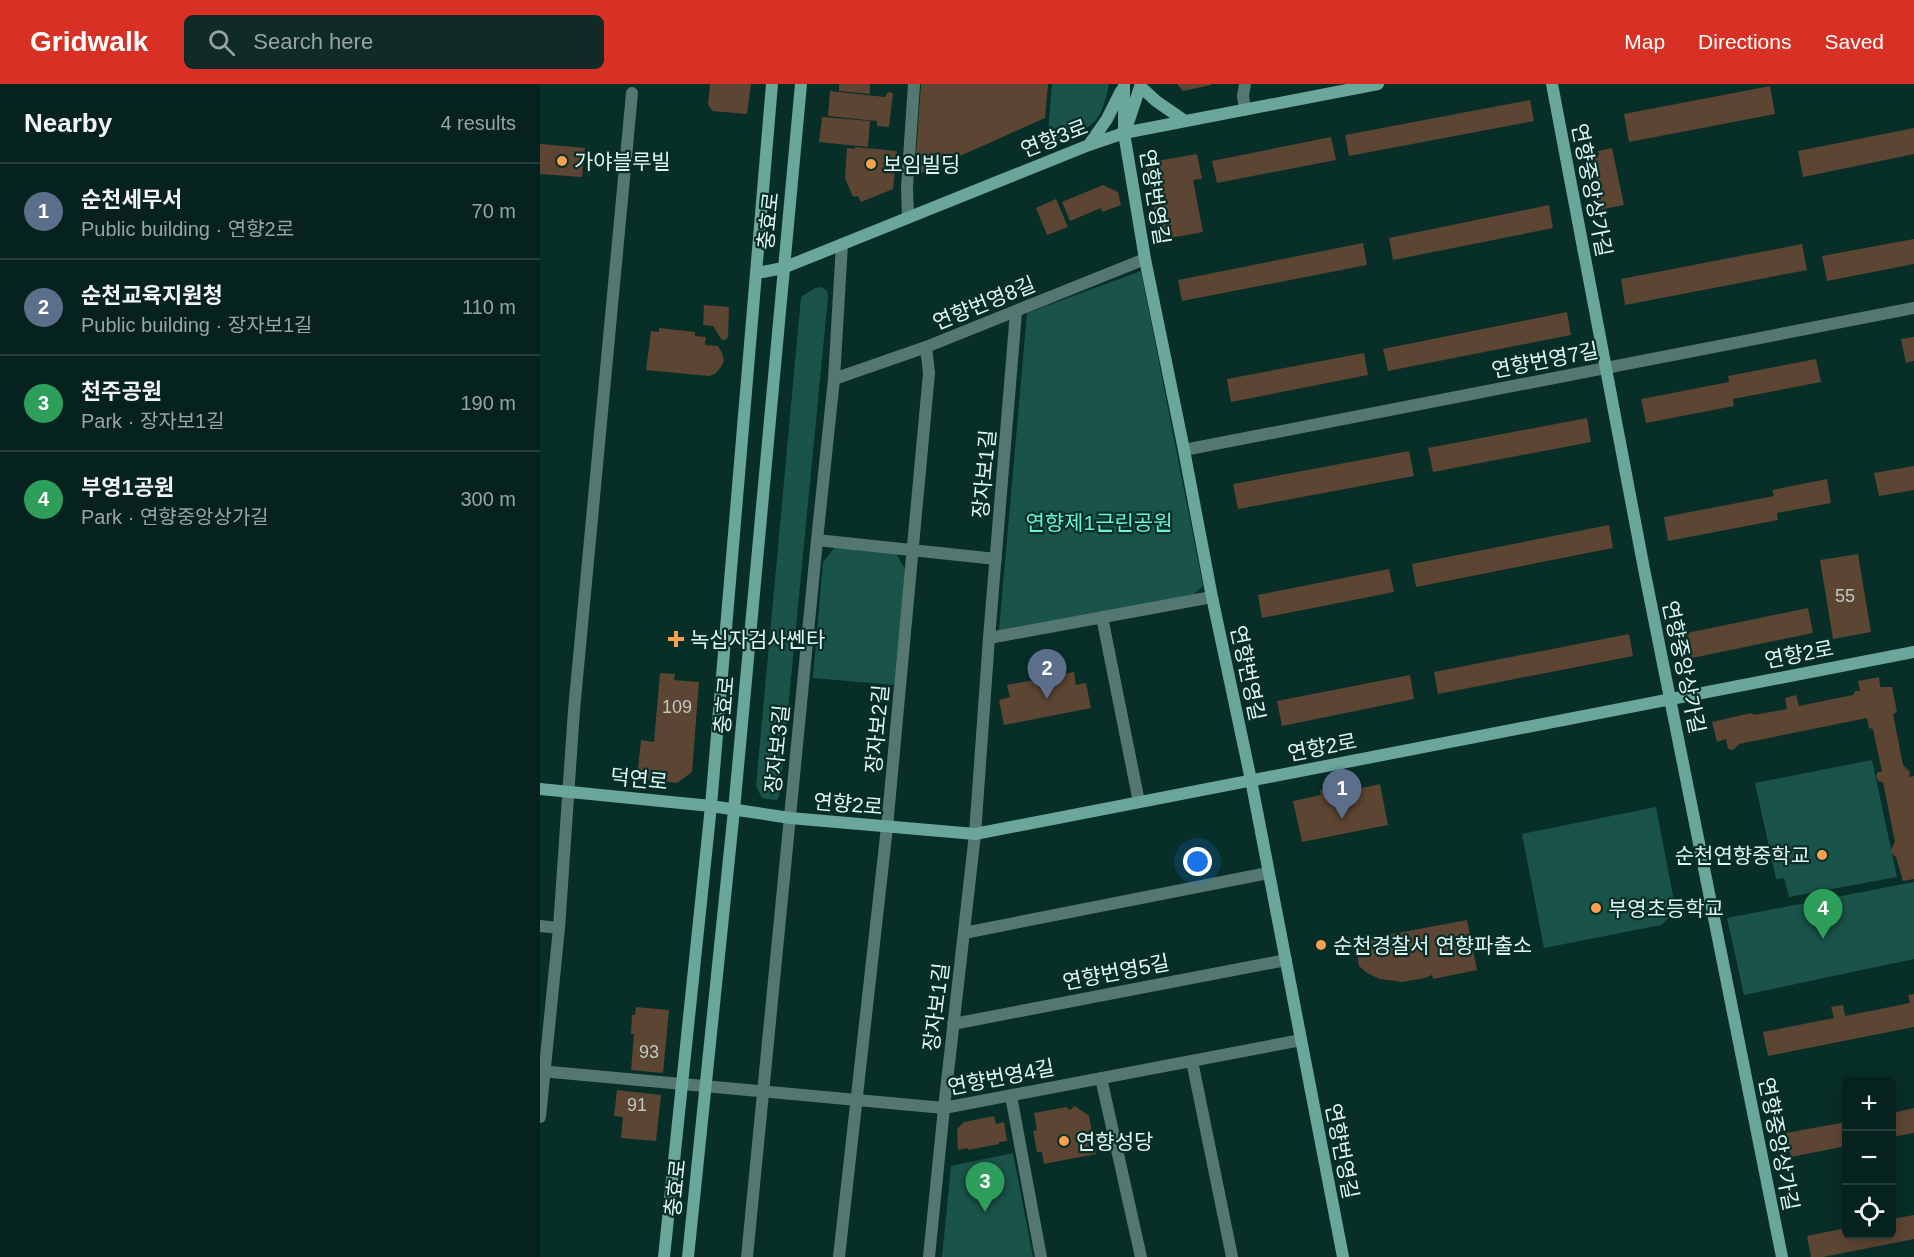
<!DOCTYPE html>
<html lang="en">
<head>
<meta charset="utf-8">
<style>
	:root { --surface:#06221e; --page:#0f2a27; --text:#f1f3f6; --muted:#98a4a4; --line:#273f3c; --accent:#d93025 }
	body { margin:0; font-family:Helvetica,"Noto Sans KR",sans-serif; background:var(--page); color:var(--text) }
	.controls { position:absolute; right:18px; bottom:18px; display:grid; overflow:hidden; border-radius:9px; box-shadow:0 3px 15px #0003 }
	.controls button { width:54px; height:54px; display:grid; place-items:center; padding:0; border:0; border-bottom:2px solid var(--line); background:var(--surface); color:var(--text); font:30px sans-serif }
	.you { position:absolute; left:658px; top:778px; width:21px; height:21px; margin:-15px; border:4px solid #fff; border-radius:50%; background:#1a73e8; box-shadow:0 0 0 9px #1a73e833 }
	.badge { display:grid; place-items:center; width:39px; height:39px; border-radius:50%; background:var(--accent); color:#fff; font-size:20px; font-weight:700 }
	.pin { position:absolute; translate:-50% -50px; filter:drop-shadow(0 2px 3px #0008) }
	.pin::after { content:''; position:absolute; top:32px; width:21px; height:18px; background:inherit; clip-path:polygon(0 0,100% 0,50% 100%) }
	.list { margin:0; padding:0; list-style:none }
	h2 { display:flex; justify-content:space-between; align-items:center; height:78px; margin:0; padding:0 24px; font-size:26px }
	h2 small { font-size:20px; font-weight:400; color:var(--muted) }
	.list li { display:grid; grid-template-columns:39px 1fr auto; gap:18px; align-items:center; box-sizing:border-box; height:96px; padding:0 24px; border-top:2px solid var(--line) }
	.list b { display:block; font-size:22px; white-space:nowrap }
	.list p { margin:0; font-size:20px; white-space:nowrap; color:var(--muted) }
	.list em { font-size:20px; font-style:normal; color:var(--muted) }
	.icon { flex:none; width:33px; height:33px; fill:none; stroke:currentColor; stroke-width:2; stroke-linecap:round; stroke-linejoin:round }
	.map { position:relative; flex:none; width:1374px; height:1173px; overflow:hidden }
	header { display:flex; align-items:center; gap:36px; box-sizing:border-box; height:84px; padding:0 30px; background:var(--accent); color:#fff }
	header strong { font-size:28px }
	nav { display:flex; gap:33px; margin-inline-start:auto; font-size:21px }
	.search { width:420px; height:54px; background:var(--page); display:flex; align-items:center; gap:15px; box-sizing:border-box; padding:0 21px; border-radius:9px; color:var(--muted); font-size:22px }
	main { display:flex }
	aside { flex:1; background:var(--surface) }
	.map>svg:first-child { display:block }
</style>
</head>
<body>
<header>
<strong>Gridwalk</strong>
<div class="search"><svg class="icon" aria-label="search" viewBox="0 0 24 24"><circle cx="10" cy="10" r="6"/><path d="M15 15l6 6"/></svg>Search here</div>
<nav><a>Map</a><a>Directions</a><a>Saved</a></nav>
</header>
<main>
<aside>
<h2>Nearby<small>4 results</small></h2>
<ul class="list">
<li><span class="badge" style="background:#5c6f8a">1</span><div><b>순천세무서</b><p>Public building · 연향2로</p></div><em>70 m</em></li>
<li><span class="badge" style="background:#5c6f8a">2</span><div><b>순천교육지원청</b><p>Public building · 장자보1길</p></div><em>110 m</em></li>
<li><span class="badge" style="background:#2e9e5b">3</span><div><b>천주공원</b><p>Park · 장자보1길</p></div><em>190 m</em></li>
<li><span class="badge" style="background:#2e9e5b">4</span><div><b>부영1공원</b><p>Park · 연향중앙상가길</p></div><em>300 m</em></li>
</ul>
</aside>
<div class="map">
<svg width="1374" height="1173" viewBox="0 0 1374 1173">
	<rect width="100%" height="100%" fill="#082e28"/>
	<path fill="#1a5349" d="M512,0H569C560,47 548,44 507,61Z
		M601,187L663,502L652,512L459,546L487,229Z
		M282,203L287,207L288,213L240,708L238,715L235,716L222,714L216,702L261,213L275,204Z
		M296,462L355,468L365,485L354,601L273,594L283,478Z
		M1332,676L1357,793L1249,813L1244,794L1236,795L1215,699Z
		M1116,723L1134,817C1133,828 1130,834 1121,841L1004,864L982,750Z
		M1374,798V875L1204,911L1187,834Z
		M473,1069L493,1173H402L411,1082Z"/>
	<path fill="#5c4532" d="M170,0H211L207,30L172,27L168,20Z
		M299,0H330V10L299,7Z
		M381,0H508L505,34L382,89L375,87Z
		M637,0H671V1L643,7Z
		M1230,2L1235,30L1089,58L1084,30Z
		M290,7L345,13L348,8L353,9L349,43L337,42V37L288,32Z
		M990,16L994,37L809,72L805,51Z
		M282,33L330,37L328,63L279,58Z
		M1374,44V70L1263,93L1258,67Z
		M791,53L796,76L677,99L672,77Z
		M0,60L45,64L42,93L0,90Z
		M315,63L357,67L353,105L321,118L318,112L313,113L305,94L307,64L315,65Z
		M1072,64L1084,121L1058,126L1047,73L1059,71L1058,67Z
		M657,70L662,95L653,96L663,148L620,156L607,85L611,78Z
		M563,101L578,108L581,121L562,128L561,124L530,137L522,118Z
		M516,115L528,143L507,151L496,124Z
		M1009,121L1013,144L853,176L849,154Z
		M1374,155V180L1287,197L1282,172Z
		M823,159L827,181L642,217L638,196Z
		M1262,160L1267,186L1085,221L1081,195Z
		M164,221L189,223L188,253L185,256H182L173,242L163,241Z
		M1027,228L1031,251L848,287L843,265Z
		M119,244L155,248V252L166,253L165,261L178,262L182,269L184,277L181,283L175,290L169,292L106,286L111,247L119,248Z
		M1374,253V277L1366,279L1361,255Z
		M824,269L828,291L691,318L687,295Z
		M1276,275L1281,298L1193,315L1194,322L1106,339L1101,315L1189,298L1188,292Z
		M1047,334L1051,358L893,388L888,364Z
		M869,367L874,392L698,425L693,400Z
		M1374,382V406L1339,412L1334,389Z
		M1287,395L1291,419L1237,429L1238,436L1128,457L1124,433L1234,412L1232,406Z
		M1069,441L1073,464L876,503L872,480Z
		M1318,470L1331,548L1293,555L1280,476Z
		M849,485L854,508L722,534L718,511Z
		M1268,524L1273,549L1152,574L1147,549Z
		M1089,550L1093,572L898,610L894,588Z
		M534,588L536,601L546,599L551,624L464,641L459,616L470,613L467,601L494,596L498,593L504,594L506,597L518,594L517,591Z
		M120,589L135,590L134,596L159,598L152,688L137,699L97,694L101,656L114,658Z
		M870,591L874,615L742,642L737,617Z
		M1339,593L1340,603H1352L1357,628L1353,630L1363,681L1370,688L1369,693L1374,692V795L1363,797L1356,773L1352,770L1351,766L1355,758L1343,698L1338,697L1336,692L1338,688H1342L1333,645L1329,644L1327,634L1199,660L1193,666L1188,665L1186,655L1177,658L1172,638L1211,629L1214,631L1247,625L1245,614L1256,611L1259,622L1313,611L1315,607H1320L1318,597Z
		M810,700L812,706L840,700L848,741L762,758L753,717L781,711L780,706Z
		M927,836L937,886L893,895L892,891L885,894L862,898L840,895L827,889L819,882L815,857Z
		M1374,910V943L1228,972L1223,948L1294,934L1291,923L1303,921L1305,932L1370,919L1368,911Z
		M96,923L129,926L123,989L91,986L94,950H91L92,931H95Z
		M77,1006L121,1011L116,1057L81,1054L83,1033L74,1032Z
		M535,1022L549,1032L556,1070L504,1080L502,1068H497L493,1047L497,1046L494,1029L526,1023L530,1026Z
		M1374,1024V1049L1352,1053V1029Z
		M454,1032L456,1040L464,1038L467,1057L459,1058V1060L428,1066V1064L418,1066L417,1045L424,1038Z
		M1306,1038V1062L1251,1073L1246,1049Z
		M1374,1131V1155L1283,1173H1271L1267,1152L1306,1144V1150H1352V1135Z"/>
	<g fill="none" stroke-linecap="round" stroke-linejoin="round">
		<path stroke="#547870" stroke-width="12" d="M705,0L703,12L705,26
			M368,133L367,103L374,0
			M294,295L386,263L605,175
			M644,366L1374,224
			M277,456L456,475
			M562,533L599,718
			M449,554L476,228
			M0,842L19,844
			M424,849L728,789
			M413,940L746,876
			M652,977L692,1173
			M0,987L404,1024L761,956
			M561,994L601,1173
			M471,1012L501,1173
			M0,1033L19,844L34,626L92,9
			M207,1173L277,456L294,295L302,160
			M299,1173L347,743L389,289L386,263
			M389,1173L404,1024L435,750L449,554L672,513"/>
		<path stroke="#6ba69a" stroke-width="12" d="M584,0V49L605,175L644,366L672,513L711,696L803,1173
			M1012,0L1104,485L1242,1173
			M601,3L616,17L645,37
			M587,42L601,0
			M549,61L567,35L581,7
			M217,189L243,184L549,61L584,49L838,0
			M0,705L171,722L250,734L435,750L1374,568
			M124,1173L171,722L232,0
			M148,1173L194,726L261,0"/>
	</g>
	<g fill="#fa9f4f" stroke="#082e28" stroke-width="2">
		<circle cx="22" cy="77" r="6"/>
		<circle cx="331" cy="80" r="6"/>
		<path d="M133 546h6v6h6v6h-6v6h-6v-6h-6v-6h6z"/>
		<circle cx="1282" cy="771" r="6"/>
		<circle cx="1056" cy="824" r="6"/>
		<circle cx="781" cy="861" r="6"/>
		<circle cx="524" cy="1057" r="6"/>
	</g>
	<g text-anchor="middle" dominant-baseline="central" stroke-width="4.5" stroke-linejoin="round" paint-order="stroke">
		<g font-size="18" fill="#c0c8c0">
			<text x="1305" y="512">55</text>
			<text x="137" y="623">109</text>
			<text x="109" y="968">93</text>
			<text x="97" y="1021">91</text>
		</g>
		<g font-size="21" fill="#e1f4f0" stroke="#082e28">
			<text transform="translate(514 54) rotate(-21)">연향3로</text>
			<text transform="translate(1052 106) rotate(79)">연향중앙상가길</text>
			<text transform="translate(615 113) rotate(81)">연향번영길</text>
			<text transform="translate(228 137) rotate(-84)">충효로</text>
			<text transform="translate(444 219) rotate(-22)">연향번영8길</text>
			<text transform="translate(1005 276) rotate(-11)">연향번영7길</text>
			<text transform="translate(444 390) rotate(-85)">장자보1길</text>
			<text transform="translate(1259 570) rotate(-11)">연향2로</text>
			<text transform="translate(1144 583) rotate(78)">연향중앙상가길</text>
			<text transform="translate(708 589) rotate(78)">연향번영길</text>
			<text transform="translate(184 621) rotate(-85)">충효로</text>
			<text transform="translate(337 645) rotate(-85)">장자보2길</text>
			<text transform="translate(782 663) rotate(-11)">연향2로</text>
			<text transform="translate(237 665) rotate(-84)">장자보3길</text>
			<text transform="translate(99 695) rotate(6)">덕연로</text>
			<text transform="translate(308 720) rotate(5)">연향2로</text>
			<text transform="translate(576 888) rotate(-11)">연향번영5길</text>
			<text transform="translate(396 923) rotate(-83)">장자보1길</text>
			<text transform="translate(461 993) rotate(-11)">연향번영4길</text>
			<text transform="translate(1239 1060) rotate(79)">연향중앙상가길</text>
			<text transform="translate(802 1067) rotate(79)">연향번영길</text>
			<text transform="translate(135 1104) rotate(-84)">충효로</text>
		</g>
		<g font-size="21" fill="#e1f4f0" stroke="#082e28" text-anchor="start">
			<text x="34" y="77">가야블루빌</text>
			<text x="343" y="80">보임빌딩</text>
			<text x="150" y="555">녹십자검사쎈타</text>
			<text x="1270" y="771" text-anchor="end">순천연향중학교</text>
			<text x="1068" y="824">부영초등학교</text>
			<text x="793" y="861">순천경찰서 연향파출소</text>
			<text x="536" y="1057">연향성당</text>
		</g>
		<g font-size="21" fill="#6af3da" stroke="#082e28">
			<text x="559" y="438">연향제1근린공원</text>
		</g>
	</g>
</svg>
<div class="controls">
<button>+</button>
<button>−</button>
<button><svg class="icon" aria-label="locate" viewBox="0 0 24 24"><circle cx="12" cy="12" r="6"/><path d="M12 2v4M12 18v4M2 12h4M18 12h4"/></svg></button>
</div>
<div class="you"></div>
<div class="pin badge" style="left:802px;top:735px;background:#5c6f8a">1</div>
<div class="pin badge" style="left:507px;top:615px;background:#5c6f8a">2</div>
<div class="pin badge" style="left:445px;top:1128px;background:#2e9e5b">3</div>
<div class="pin badge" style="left:1283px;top:855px;background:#2e9e5b">4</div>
</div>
</main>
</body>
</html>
